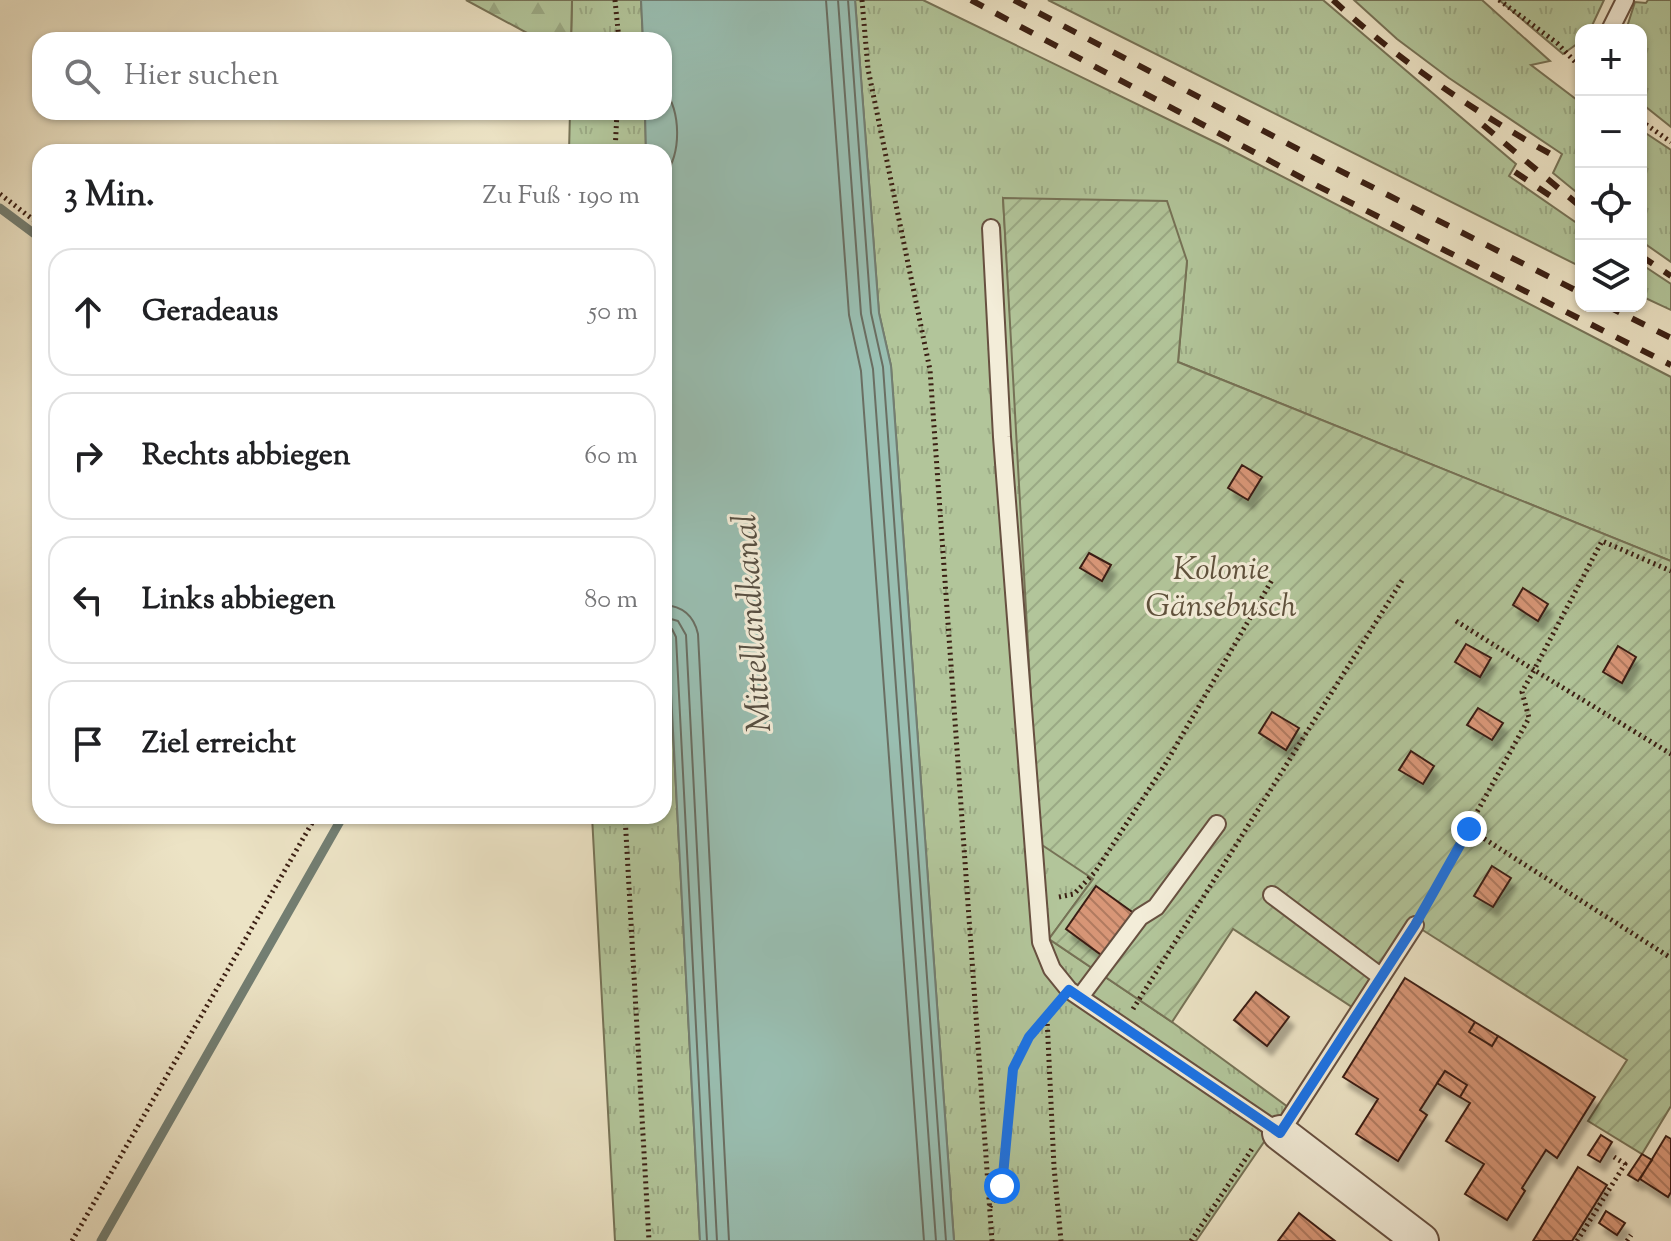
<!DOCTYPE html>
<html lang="de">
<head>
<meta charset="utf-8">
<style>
	:root { --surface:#fff; --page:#f2f2f2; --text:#202124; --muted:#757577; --line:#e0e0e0 }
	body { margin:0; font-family:"Sorts Mill Goudy",serif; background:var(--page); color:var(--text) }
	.controls { position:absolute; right:24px; top:24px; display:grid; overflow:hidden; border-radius:16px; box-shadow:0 2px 6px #0004 }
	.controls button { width:72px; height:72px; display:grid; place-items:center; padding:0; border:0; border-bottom:2px solid var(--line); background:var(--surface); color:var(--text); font:40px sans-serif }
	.stop { position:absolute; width:24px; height:24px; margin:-18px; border:6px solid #1a73e8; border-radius:50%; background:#fff }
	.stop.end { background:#1a73e8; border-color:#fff; box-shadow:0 2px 8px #0008 }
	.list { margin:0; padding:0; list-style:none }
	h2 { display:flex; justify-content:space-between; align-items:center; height:104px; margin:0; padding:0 32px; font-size:34px }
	h2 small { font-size:26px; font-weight:400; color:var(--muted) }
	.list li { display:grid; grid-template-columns:52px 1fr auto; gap:24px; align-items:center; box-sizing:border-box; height:128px; margin:0 16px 16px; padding:0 16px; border:2px solid var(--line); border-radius:24px }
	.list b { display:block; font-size:30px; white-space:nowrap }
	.list em { font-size:26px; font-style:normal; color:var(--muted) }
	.icon { flex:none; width:44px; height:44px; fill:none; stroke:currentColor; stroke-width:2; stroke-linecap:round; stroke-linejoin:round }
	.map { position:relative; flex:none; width:1671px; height:1241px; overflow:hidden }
	.search { position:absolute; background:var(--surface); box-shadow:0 2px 6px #0004; left:32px; top:32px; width:640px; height:88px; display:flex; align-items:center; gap:20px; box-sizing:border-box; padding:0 28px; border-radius:24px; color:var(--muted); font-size:30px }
	.panel { position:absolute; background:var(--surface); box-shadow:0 2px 6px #0004; left:32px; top:144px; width:640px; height:680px; border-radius:24px }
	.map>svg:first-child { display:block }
</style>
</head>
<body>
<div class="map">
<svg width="1671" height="1241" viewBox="0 0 1671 1241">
	<defs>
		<pattern id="grass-tufts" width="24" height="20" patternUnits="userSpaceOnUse" patternTransform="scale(2)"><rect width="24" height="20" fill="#b2c59a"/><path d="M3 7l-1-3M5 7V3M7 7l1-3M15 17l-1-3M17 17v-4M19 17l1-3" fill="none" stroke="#9aa984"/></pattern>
		<pattern id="forest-firs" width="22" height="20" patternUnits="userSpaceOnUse" patternTransform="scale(2)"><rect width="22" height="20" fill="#b2c59a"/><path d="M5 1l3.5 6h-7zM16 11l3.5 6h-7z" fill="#9aa984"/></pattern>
		<pattern id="garden-furrows" width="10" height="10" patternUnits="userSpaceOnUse" patternTransform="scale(2)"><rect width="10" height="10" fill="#b2c59a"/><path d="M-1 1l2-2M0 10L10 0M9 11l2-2" fill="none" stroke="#9aa984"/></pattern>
		<pattern id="building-back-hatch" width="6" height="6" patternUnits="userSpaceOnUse" patternTransform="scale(2)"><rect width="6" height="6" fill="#d89677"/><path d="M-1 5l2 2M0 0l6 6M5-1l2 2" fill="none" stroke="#b07a60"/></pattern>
		<filter id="shadow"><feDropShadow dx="5" dy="9" stdDeviation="2" flood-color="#0004"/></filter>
	</defs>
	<rect width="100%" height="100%" fill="#ece3c5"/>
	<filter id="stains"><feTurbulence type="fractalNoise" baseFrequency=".0025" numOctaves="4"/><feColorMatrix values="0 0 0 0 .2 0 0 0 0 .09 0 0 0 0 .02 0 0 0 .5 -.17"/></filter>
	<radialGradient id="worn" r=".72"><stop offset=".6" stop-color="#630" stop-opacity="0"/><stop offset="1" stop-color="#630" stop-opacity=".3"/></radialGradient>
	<path fill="url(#grass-tufts)" stroke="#767256" stroke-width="2" d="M572,0H641L643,40H571Z
		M855,0H923L1223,146L1671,377V561L1178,362L1187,261L1003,198L1017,429L1093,879L1049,939L1172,1022L1288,1107L1196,1241H954L891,366L879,313Z
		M1048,0H1323L1516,164L1509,176L1581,226V267Z
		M1354,0H1482L1550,61L1531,65L1581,103V196L1553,173L1562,154L1449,78L1397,39Z
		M1499,0H1604L1590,30H1581V41L1563,54Z
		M1648,0H1671V127L1641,103V30H1626L1635,2L1646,3Z
		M570,112H645L646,152H569Z
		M1641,130L1671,150V262L1641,241Z
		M1641,264L1671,284V310L1641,296Z
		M664,561L700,1241H615L592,816H664Z"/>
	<path fill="url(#forest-firs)" stroke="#767256" stroke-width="2" d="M466,0H572L571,40H540Z"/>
	<path fill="url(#garden-furrows)" stroke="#767256" stroke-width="2" d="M1003,198L1167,201L1187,261L1178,362L1671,561V1106L1642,1154L1588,1121L1627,1060L1421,929L1398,936L1352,1007L1233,929L1172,1022L1049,939L1093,879L1039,843Z"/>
	<path fill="#99beb1" stroke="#737e72" stroke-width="2" d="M641,0H855L879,313L891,366L954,1241H700L664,561V152H646L645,112H664V40H643Z"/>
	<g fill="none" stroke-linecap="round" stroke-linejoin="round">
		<path stroke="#6a6e62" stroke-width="2" d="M826,0L849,315L861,371L924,1241
			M838,0L861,314L873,369L936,1241
			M848,0L871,313L883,367L946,1241
			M664,90C681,108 682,157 664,175
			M664,605C682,606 694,616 698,634L729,1241
			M664,617L678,621L686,635L717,1241
			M664,627L672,629L676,637L707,1241"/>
		<path stroke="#737e72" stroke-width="9" d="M0,208L40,238
			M101,1241L343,816"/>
	</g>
	<path fill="url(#building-back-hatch)" stroke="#3b1f13" stroke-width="2" filter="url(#shadow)" d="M1242,465L1262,477L1248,500L1228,488Z
		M1089,553L1111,565L1102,581L1080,568Z
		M1523,588L1548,604L1538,621L1513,605Z
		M1466,644L1491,658L1480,677L1455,662Z
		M1618,646L1636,657L1622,683L1603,672Z
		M1478,708L1503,723L1492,740L1467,725Z
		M1272,712L1299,728L1286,750L1259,733Z
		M1411,751L1434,766L1423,784L1399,770Z
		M1492,866L1511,878L1493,907L1474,896Z
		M1096,886L1135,914L1104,957L1066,929Z
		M1405,978L1475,1022L1469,1032L1492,1046L1498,1036L1595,1097L1557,1158L1546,1150L1522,1188L1525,1191L1507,1220L1465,1194L1484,1164L1446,1141L1470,1103L1460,1097L1467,1085L1445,1071L1420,1110L1427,1115L1398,1161L1356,1134L1378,1099L1343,1077Z
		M1256,992L1289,1017L1267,1046L1234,1020Z
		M1475,1022L1498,1036L1492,1046L1469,1032Z
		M1445,1071L1467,1085L1460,1097L1437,1083Z
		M1601,1135L1612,1142L1600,1162L1588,1155Z
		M1666,1136L1671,1139V1192L1668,1197L1640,1179Z
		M1642,1154L1652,1160L1638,1181L1628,1175Z
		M1578,1167L1607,1185L1572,1241H1533Z
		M1606,1211L1625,1223L1617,1235L1599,1223Z
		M1299,1213L1335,1241H1278Z"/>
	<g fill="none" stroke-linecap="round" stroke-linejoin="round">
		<g stroke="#675040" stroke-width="20">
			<path id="lane" d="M1610,30L1625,0
				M991,228L1002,437L1041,942L1052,969L1069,990L1280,1133L1415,925
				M1272,895L1380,976
				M1080,997L1140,917L1156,907L1217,824"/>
		</g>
		<g stroke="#675040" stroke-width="38">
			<path id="street" d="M1280,1133L1421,1241"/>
		</g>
		<path stroke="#3b1f13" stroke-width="5" stroke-dasharray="2 4" stroke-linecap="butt" d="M615,0L619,40
			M862,0L868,69L930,370L992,1241
			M1499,0L1557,43L1581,68
			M1641,121L1671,142
			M615,152L617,112
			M0,194L40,225
			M1456,621L1534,670L1602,541L1671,571
			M625,816L649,1241
			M1469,829L1671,958
			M1059,897L1074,894L1095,872L1166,763L1272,580
			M1425,906L1529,718L1522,692L1534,670L1671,754
			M1133,1009L1403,579
			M1047,1018L1054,1167L1061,1241
			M990,1207L1002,1186L1013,1069L1029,1037L1056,1006
			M72,1241L316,816
			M1191,1241L1254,1146
			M1577,1241L1625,1164L1614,1157
			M1627,1241L1631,1235"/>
		<use href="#lane" stroke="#f3edd9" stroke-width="16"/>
		<use href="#street" stroke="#f3edd9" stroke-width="34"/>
		<path stroke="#3b1f13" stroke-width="6" stroke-dasharray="14 14" stroke-linecap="butt" d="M971,0L1302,178L1671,365
			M1014,0L1313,157L1581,293
			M1333,0C1400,62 1475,112 1554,156
			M1483,125L1581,207
			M1515,172L1555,199
			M1641,256L1671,276
			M1607,306L1671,338"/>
	</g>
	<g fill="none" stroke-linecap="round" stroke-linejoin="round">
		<path stroke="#1a73e8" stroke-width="10" d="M1002,1186L1013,1069L1029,1037L1069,990L1280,1133L1415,925L1469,829"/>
	</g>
	<g text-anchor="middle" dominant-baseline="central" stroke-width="6" stroke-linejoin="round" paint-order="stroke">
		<g font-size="32" font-style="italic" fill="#5f513c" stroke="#f3edd9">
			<text x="1221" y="571">Kolonie<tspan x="1221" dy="37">Gänsebusch</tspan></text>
		</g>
		<g font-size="34" font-style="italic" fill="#574f42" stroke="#f3edd9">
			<text transform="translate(754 623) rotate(-94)">Mittellandkanal</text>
		</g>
	</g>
	<rect width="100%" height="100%" filter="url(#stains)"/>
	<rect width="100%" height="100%" fill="url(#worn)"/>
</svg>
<div class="controls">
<button>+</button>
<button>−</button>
<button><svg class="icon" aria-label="locate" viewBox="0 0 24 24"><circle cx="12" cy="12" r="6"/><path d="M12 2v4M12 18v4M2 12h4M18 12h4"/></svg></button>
<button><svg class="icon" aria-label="layers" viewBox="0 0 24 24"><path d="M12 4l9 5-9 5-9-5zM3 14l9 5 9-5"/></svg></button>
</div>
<div class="stop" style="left:1002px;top:1186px"></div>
<div class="stop end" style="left:1469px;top:829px"></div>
<div class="search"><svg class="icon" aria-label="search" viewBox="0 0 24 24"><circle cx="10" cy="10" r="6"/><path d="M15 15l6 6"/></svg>Hier suchen</div>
<section class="panel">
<h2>3 Min.<small>Zu Fuß · 190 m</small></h2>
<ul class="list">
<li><svg class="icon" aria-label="ahead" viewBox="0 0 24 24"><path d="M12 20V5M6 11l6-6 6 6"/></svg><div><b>Geradeaus</b></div><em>50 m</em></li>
<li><svg class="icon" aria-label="right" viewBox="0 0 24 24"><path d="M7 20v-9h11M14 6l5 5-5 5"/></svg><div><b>Rechts abbiegen</b></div><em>60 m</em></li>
<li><svg class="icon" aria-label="left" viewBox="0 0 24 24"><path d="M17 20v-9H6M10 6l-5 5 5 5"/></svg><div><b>Links abbiegen</b></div><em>80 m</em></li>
<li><svg class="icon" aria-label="arrive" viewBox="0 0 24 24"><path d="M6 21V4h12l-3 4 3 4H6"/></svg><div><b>Ziel erreicht</b></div></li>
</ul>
</section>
</div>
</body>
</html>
